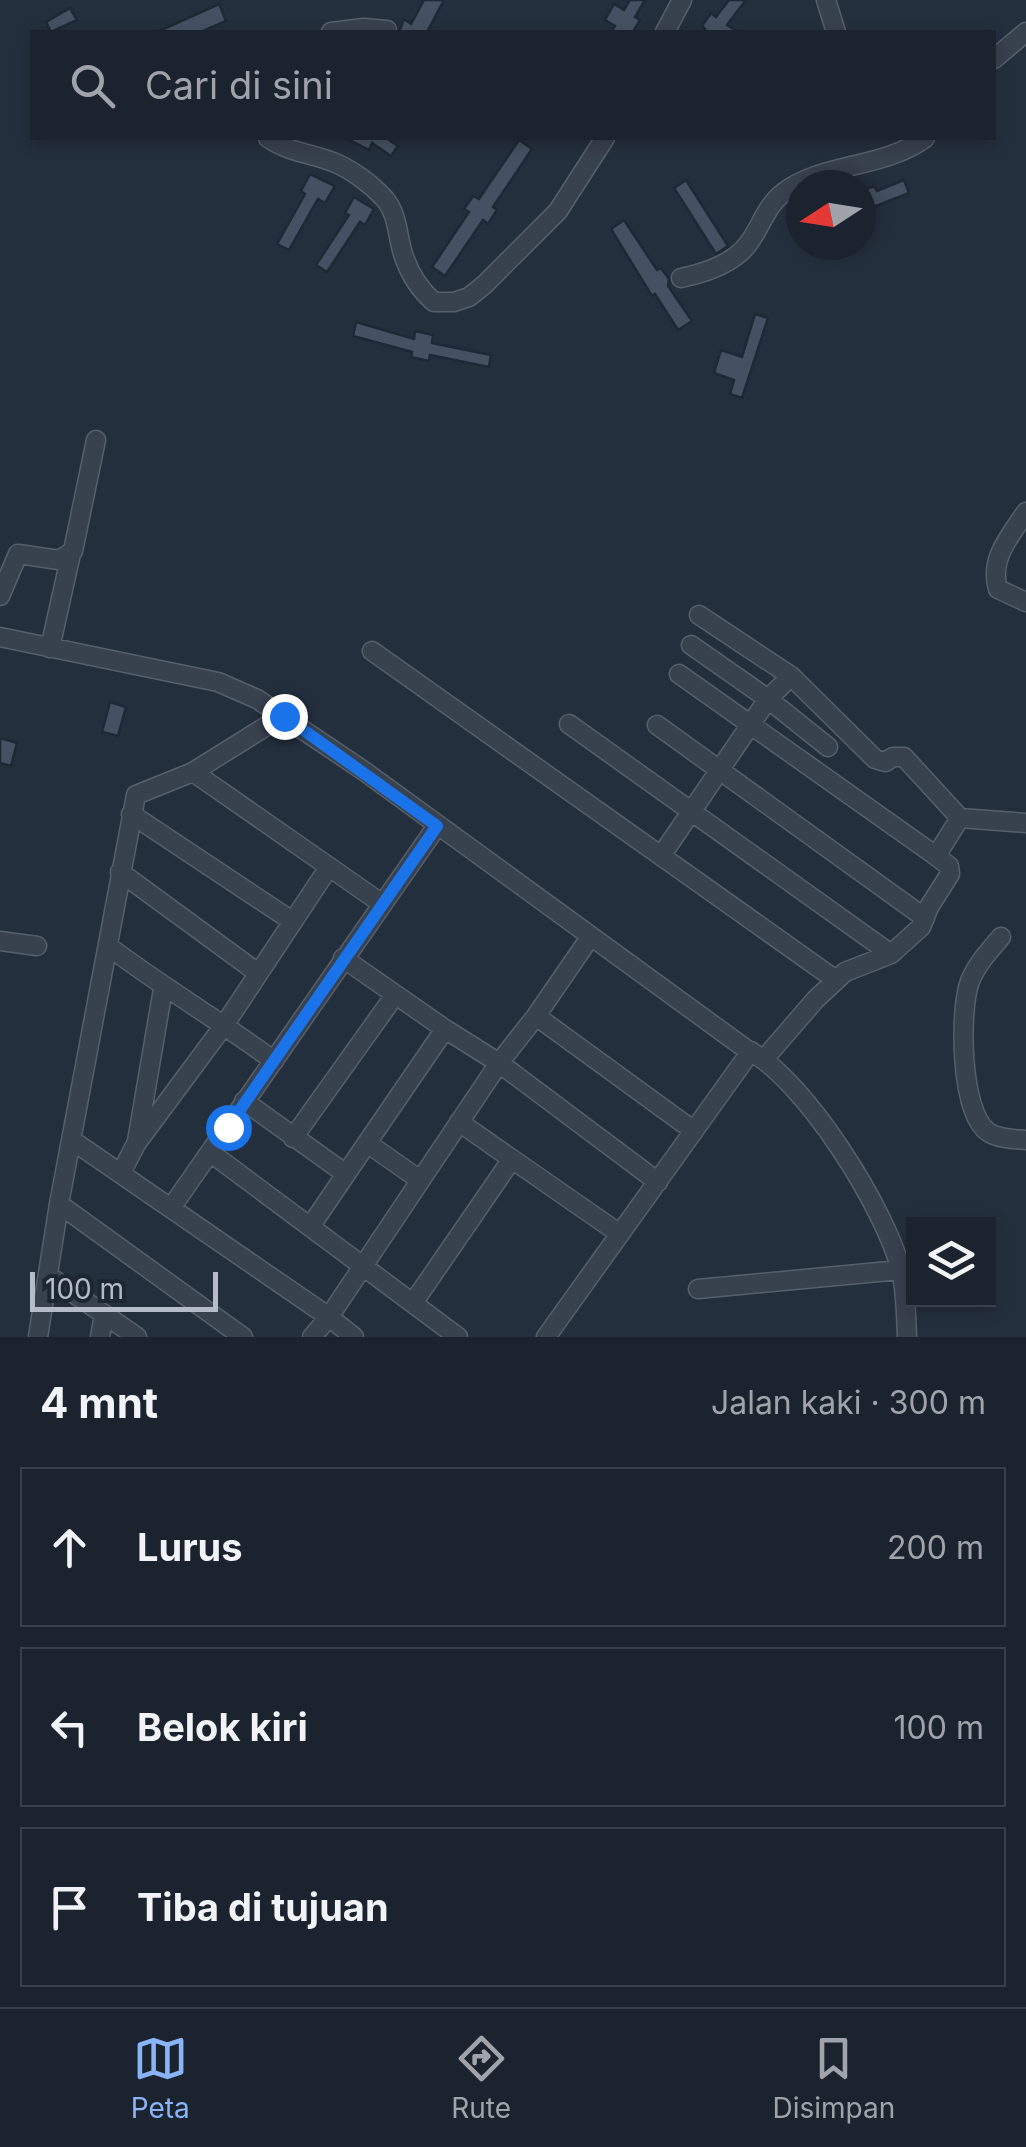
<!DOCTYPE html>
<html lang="id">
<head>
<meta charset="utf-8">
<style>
	:root { --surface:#1b232e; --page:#282f3a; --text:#f1f3f6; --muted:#a0a4aa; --line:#39404a; --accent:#8ab4f8 }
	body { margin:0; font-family:Inter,sans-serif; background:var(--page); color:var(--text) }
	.controls { position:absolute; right:30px; bottom:30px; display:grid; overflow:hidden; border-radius:0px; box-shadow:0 5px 15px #0003 }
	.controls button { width:90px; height:90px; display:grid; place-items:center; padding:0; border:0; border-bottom:2px solid var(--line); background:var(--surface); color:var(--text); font:50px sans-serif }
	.compass { position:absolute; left:786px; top:170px; width:90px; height:90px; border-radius:50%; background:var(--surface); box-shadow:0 5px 15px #0003; rotate:258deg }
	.scale { position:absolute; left:30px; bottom:25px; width:188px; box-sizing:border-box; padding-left:10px; border:5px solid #b4bcc9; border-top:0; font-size:28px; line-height:35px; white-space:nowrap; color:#b4bcc9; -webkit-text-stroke:8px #1d2633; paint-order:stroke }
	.stop { position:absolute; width:30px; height:30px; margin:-22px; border:8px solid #1a73e8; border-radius:50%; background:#fff }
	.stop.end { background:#1a73e8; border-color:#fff; box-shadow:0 2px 10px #0008 }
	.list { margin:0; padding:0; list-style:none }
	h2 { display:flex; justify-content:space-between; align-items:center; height:130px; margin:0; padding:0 40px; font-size:42px }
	h2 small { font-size:32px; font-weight:400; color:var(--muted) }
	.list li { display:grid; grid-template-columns:65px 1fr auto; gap:30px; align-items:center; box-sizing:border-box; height:160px; margin:0 20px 20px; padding:0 20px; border:2px solid var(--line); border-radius:0px }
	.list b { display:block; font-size:38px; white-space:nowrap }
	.list em { font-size:32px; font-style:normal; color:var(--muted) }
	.icon { flex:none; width:55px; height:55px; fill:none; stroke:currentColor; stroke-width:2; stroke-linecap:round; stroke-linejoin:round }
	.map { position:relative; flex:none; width:1026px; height:1337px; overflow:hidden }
	.search { position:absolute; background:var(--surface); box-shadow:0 5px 15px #0003; left:30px; right:30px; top:30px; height:110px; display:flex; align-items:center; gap:25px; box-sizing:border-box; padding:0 35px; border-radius:0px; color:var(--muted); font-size:38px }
	.sheet { height:670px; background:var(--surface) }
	nav { display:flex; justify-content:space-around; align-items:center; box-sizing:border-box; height:140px; border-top:2px solid var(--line); background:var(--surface); font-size:28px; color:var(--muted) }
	nav a { display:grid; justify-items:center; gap:5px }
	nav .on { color:var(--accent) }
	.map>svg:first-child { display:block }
</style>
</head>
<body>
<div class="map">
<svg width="1026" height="1337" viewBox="0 0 1026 1337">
	<rect width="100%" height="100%" fill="#242f3e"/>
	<path fill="#455162" stroke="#1f2835" stroke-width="2.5" d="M424,0H444L427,32H399L404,19L411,24Z
		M630,0H645L635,17L640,20L633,32H611L615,26L605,20L614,4L624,10Z
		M729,0H746L727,25L738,32H702L705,29L702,26L711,13L716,17Z
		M219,4L226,21L201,32H157Z
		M70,8L77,20L51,32L46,22Z
		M346,138H386L398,146L391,156L372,143L369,150Z
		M519,140L532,149L493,207L497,210L488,224L483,220L445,276L432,267L469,212L464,209L473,196L479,199Z
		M310,174L335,186L325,203L318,199L289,250L277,244L305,194L301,191Z
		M686,180L728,246L716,254L674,188Z
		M904,180L909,193L861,212V191L874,186L877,191Z
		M354,197L374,209L365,225L360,222L327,272L316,265L349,215L345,213Z
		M624,220L657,270L661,268L669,279L668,286L692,321L678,330L655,294L652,296L611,229Z
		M755,314L768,318L742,398L730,394L734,380L714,373L721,350L742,357Z
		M356,322L414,339L415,331L433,335L432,343L491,355L489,367L430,355L429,361L411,357L412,352L353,336Z
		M110,702L126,707L118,736L102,732Z
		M0,738L17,743L11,766L0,763Z"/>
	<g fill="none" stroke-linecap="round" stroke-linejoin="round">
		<g stroke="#565f6c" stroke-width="21">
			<path id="minor" d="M826,0L836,32
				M331,32L364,28L387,30
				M665,32L682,0
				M994,59L1026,32
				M268,138C288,152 310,153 333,162C351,169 371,184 384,198C399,215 397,238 404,257C410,274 420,290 434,302H454L469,297L484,285L558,211L605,138
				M681,278C705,273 733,264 748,244C761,227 766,206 783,193C820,163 883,169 925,138
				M1026,512C1010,536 989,559 998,589L1026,602
				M0,596L18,554L59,560L73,551L96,440
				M699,615L791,676L875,759L885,762L893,757H904L960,818
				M0,637L218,682L257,699L364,771L746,1049C803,1076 889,1213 902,1275C906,1295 906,1317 907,1337
				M691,645L768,699L828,747
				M50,648L71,554
				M372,651L836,980
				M679,674L936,856
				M569,724L891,954
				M657,725L925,918
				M193,772L381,903
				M131,814L292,921
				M661,856L768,699L791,676
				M120,872L258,973
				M1001,937C989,951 977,964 970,981C959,1011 960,1112 988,1132C998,1139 1014,1139 1026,1140
				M0,941L37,946
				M108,946C162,987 219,1020 274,1061
				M343,958L445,1029L499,1063L658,1182
				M536,1016L694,1131
				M765,1058L815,1000L845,972L891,954L921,927L929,907L950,874L949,866L936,856L960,818L1026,823
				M244,1101L346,1174
				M293,1138L395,995
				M73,1141L329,1317L499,1063L536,1016L591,936
				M137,1141L163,989
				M367,1143L445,1029
				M211,1153L458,1337
				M512,1159L620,1234
				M121,1173L136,1144L225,1024L329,867
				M59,1204L243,1337
				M171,1208L437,826
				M310,1227L367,1143L420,1180
				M50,1277L137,1337
				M698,1289L900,1270
				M413,1303L512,1159L459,1122
				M38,1337L59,1204L136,795L193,772L284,715
				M100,1337L104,1314
				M312,1337L329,1317L354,1337
				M546,1337L751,1051"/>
		</g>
		<use href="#minor" stroke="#38414e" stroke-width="18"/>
	</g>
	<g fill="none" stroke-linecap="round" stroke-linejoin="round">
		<path stroke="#1a73e8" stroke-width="12" d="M228,1127L437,826L284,716"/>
	</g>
</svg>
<div class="controls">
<button><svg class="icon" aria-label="layers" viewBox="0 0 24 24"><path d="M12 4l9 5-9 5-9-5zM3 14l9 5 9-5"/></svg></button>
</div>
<svg class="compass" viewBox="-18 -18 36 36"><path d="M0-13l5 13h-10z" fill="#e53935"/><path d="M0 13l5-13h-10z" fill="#a0a4aa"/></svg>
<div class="scale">100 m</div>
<div class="stop" style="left:228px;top:1127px"></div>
<div class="stop end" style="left:284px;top:716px"></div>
<div class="search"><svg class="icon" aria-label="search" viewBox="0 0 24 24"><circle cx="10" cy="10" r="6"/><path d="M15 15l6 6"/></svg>Cari di sini</div>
</div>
<section class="sheet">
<h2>4 mnt<small>Jalan kaki · 300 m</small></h2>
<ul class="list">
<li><svg class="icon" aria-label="ahead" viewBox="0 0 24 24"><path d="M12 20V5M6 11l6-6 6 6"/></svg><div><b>Lurus</b></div><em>200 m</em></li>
<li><svg class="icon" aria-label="left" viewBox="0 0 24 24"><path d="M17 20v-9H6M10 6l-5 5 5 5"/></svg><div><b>Belok kiri</b></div><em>100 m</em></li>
<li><svg class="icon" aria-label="arrive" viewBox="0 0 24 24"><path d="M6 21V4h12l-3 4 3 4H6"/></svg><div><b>Tiba di tujuan</b></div></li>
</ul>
</section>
<nav>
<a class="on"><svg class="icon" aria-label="map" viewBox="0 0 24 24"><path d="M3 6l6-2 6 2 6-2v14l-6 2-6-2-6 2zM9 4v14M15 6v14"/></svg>Peta</a>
<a><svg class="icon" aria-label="directions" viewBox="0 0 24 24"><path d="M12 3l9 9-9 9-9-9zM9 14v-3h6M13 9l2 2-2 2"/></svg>Rute</a>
<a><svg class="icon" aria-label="saved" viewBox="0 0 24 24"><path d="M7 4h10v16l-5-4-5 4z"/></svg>Disimpan</a>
</nav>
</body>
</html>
